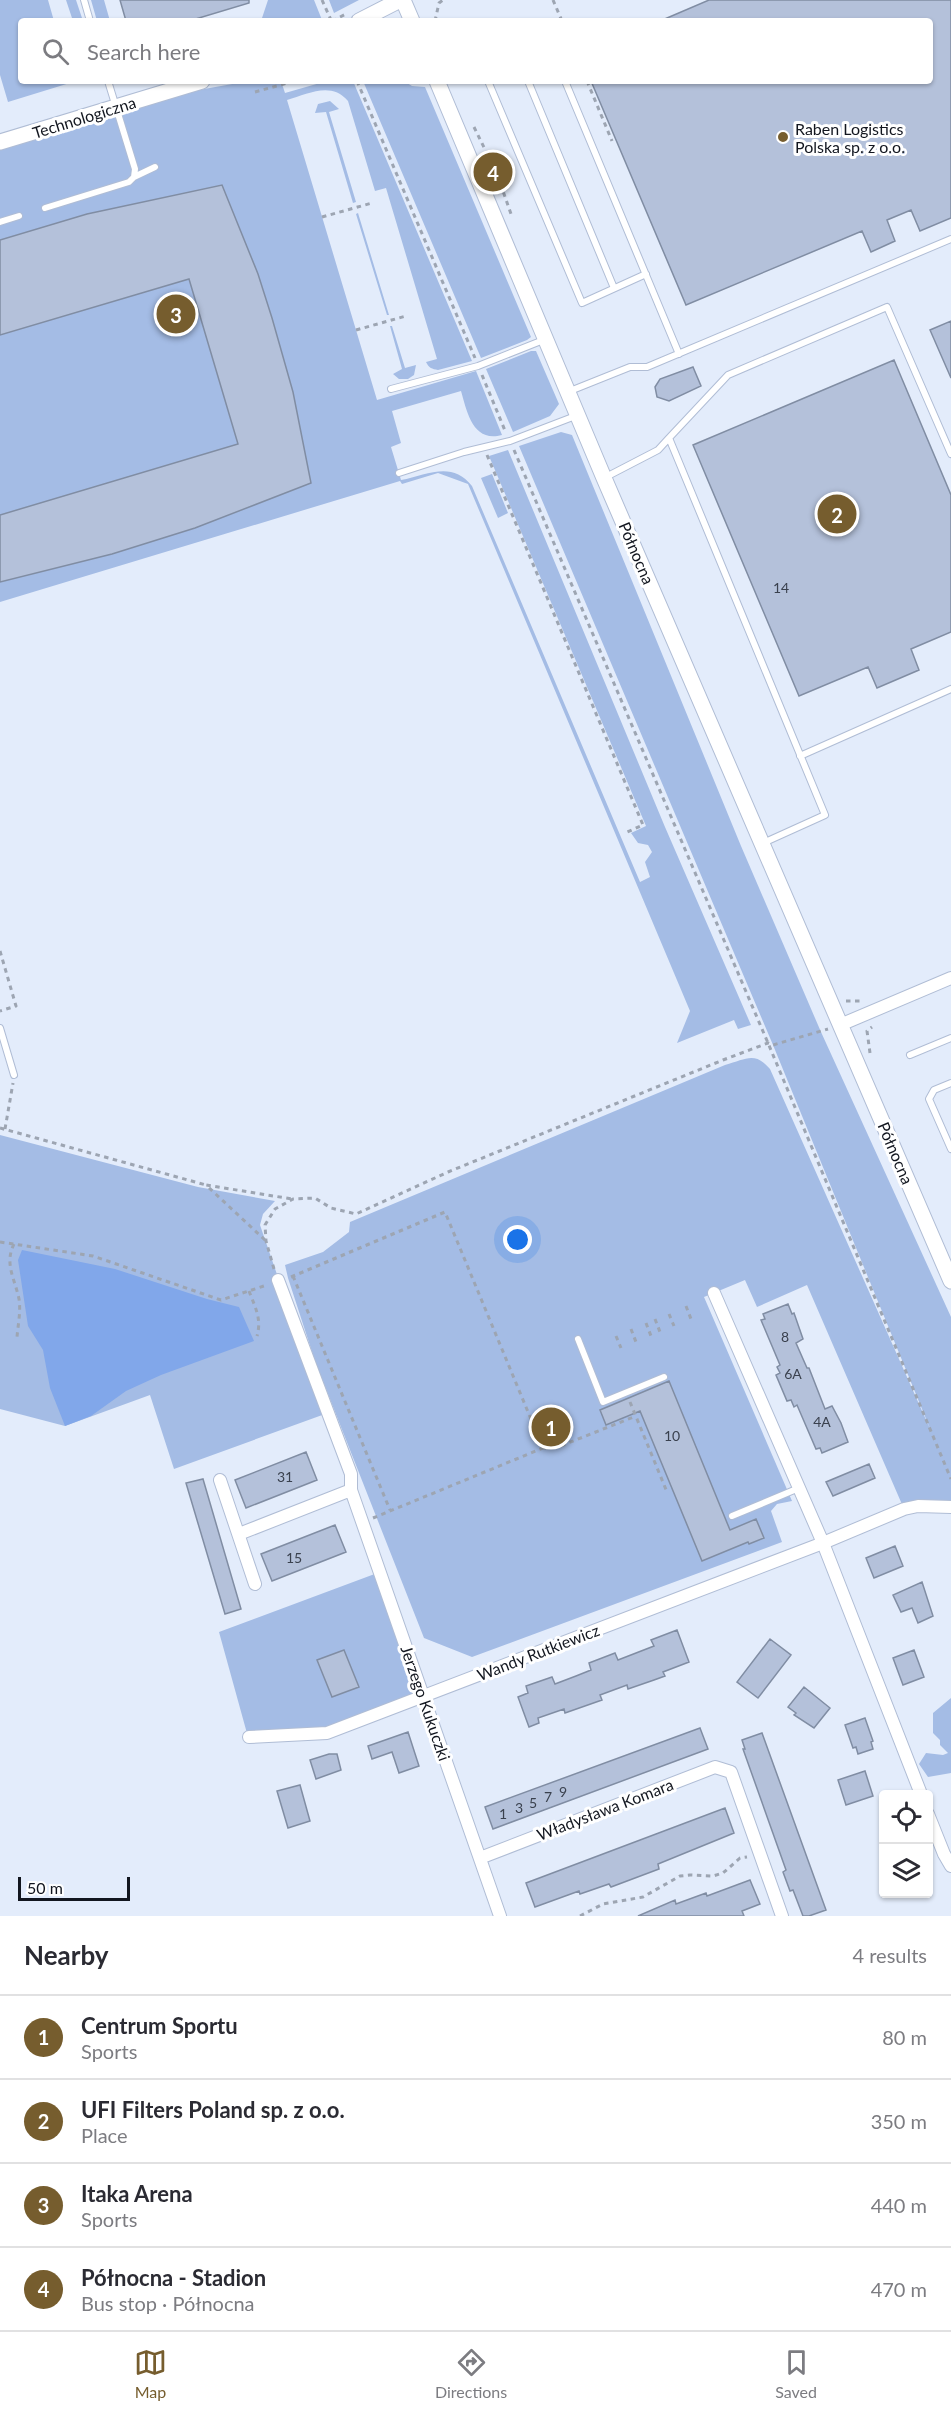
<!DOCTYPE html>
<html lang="en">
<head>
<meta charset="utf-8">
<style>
	:root { --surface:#fff; --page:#f2f2f3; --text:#2b2b33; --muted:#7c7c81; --line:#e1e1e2; --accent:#765d2e }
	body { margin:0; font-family:Lato,sans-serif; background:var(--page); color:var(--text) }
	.controls { position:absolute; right:18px; bottom:18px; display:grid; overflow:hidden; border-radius:6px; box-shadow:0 2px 4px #0004 }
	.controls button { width:54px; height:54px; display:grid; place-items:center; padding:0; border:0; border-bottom:2px solid var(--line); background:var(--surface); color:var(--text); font:30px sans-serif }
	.scale { position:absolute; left:18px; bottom:15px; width:112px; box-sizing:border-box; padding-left:6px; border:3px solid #12161f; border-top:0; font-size:16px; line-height:21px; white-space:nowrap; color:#12161f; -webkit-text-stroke:4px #fff; paint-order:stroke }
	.you { position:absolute; left:518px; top:1240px; width:21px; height:21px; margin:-15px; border:4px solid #fff; border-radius:50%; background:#1a73e8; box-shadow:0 0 0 9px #1a73e833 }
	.badge { display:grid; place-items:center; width:39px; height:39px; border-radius:50%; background:var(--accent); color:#fff; font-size:20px; font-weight:700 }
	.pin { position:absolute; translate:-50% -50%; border:3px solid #fff; box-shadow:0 2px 6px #0006 }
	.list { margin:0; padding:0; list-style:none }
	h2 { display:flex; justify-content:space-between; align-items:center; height:78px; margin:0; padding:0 24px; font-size:26px }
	h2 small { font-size:20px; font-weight:400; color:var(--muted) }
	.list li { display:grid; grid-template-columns:39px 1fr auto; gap:18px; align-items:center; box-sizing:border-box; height:84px; padding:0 24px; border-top:2px solid var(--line) }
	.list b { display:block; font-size:22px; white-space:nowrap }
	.list p { margin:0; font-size:20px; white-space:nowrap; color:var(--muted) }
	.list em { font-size:20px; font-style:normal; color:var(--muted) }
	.icon { flex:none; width:33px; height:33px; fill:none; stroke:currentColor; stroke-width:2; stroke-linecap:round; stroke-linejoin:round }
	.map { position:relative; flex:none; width:951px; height:1916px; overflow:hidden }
	.search { position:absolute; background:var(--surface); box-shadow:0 2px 4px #0004; left:18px; right:18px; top:18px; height:66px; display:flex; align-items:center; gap:15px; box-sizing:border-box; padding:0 21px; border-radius:6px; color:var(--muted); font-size:22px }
	.sheet { height:414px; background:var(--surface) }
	nav { display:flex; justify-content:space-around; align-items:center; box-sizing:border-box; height:84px; border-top:2px solid var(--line); background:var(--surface); font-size:16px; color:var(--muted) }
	nav a { display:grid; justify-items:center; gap:3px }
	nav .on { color:var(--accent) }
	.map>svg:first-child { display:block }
</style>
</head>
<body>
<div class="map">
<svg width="951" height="1916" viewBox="0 0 951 1916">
	<rect width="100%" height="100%" fill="#e3ecfb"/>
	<path fill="#a4bce5" d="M0,0H48L54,21H21V81L73,82L8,102L0,75Z
		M66,0H76L83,21H73Z
		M91,0H104L110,21H97Z
		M268,0H314L322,20L261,21Z
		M329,0H359L334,13Z
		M249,81H281L285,93L327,81H353L472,361L438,370C432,369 429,368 426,362L437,359L386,188L375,191L348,101C331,81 308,94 287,100L377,400L476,371L502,435C473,443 467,412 461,391L392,411L401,443L391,447L401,480C427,475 452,460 472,486L640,882L650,877L645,862L652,852L648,845L638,843L631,833L646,826L489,456L508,450L665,827L751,1025L738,1029L734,1020L677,1043L690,1011L468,484L438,473L402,484L400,481L0,602V148L193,91Z
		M363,81H404L412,86L425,87L531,337L527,340L481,358Z
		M330,101L339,109L329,112L356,202L353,203L326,112L315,113L318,104Z
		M358,213L389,315H387L356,214Z
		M390,326H392L405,368L416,365L414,375L408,379H399L393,374L402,369Z
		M531,351H536L559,404L550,416L513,432L486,369Z
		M561,432L572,435L741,846L821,1032L951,1317V1507L904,1509L807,1285L757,1307L745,1280L704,1297L792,1501L777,1504L771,1511L782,1542L472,1657L424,1638L315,1361L288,1278L285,1265L323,1252L349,1232L350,1222L725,1065C746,1059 755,1051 770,1069L931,1431L773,1045L519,446Z
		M492,474L508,513L498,518L481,478Z
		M0,1135L198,1187L275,1201L263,1214L260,1225L325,1414L174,1469L150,1395L65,1426L0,1409Z
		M380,1572L424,1696L327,1733L248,1737L219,1632Z
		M951,1698V1773L928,1777L919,1764L926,1753L943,1755L948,1753L940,1745V1740L933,1733V1713Z"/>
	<path fill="#81a7ea" d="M22,1250L115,1269L207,1299L239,1307L254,1341L161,1375L126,1391L91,1416L65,1426L50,1388L43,1350L28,1326L18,1260Z"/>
	<path fill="#b4c1da" stroke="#808da3" stroke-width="1.5" d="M120,0H249V3L189,21H126Z
		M709,0H951V218L920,231L911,210L887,220L895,241L871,252L862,231L686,305L591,81H930V21H660Z
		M222,185L258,274L272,318L293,392L311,483L195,528L112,554L0,582V515L238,444L189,279L0,335V240L87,214Z
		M951,321V378L930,330Z
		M894,360L951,495V632L911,649L919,670L877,688L868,667L799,696L693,445Z
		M693,367L701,386L669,401L657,397L655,387L660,379Z
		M788,1304L792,1314L794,1313L803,1339L796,1343L807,1368H809L825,1409L832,1406L841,1423L848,1442L822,1453L820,1448L816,1449L797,1405L794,1407L791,1400L787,1401L776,1375L780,1373L777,1367L780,1365L761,1320L765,1319L763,1314Z
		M669,1381L730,1530L756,1519L764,1538L749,1544L748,1542L702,1561L640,1411L606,1425L600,1410Z
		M306,1452L317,1480L246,1508L235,1480Z
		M869,1464L875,1478L833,1496L826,1482Z
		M203,1479L241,1609L225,1614L186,1483Z
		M335,1525L346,1552L272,1581L261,1554Z
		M895,1546L903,1566L874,1578L866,1558Z
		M922,1582L933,1616L918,1623L912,1608L901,1612L893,1595Z
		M677,1630L689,1662L663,1672L665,1676L654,1680L628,1689L627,1685L600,1695L602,1700L565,1713L564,1709L538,1718L539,1723L529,1727L518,1697L528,1693L526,1686L552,1677L555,1684L576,1676L591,1670L589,1663L615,1653L618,1660L654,1646L651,1640Z
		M770,1639L791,1655L758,1698L737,1682Z
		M344,1650L359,1687L332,1697L317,1660Z
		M914,1650L924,1677L903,1685L893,1658Z
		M804,1687L830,1708L814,1728L794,1715L796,1713L788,1707Z
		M865,1718L873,1741L871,1742L873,1749L858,1754L856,1747L853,1748L845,1725Z
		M700,1728L708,1749L493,1829L485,1807Z
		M408,1732L419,1766L399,1773L392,1752L372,1759L368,1746Z
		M762,1733L826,1910L809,1916H803L793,1890L790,1891L783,1872L786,1870L743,1749H745L742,1740Z
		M329,1754H337L341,1770L316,1779L310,1760Z
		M865,1771L873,1796L846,1805L838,1780Z
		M300,1785L310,1821L288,1828L277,1791Z
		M725,1808L734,1833L658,1864L659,1869L611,1887L609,1884L580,1894L579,1891L535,1907L526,1883Z
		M750,1880L760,1904L742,1911L744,1916H638L675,1900L676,1904L706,1893L707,1896Z"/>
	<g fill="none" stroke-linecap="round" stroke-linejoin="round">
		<g stroke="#b0bdd5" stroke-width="8">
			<path id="service" d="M84,0L90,21
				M488,81L582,303L646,274
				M528,81L614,288
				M565,81L679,354
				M134,177L155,167
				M45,208L129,182L134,177L135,169L108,81
				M0,222L19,216
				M391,389L478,366L546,339
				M570,391L630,367H647L951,239
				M399,473L464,452L510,441L578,415
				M604,478L658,450L669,438
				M800,756L951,689
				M763,843L825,815L669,438L728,375L887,307L951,454
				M0,1028L14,1075
				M910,1055L951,1038
				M951,1083L934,1090L929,1099L951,1149
				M578,1339L603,1402L664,1377
				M732,1516L799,1488"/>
		</g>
		<g stroke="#b0bdd5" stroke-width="14">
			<path id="minor" d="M840,1025L951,978
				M278,1280L351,1474V1490L500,1916
				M714,1293L823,1543L904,1509L918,1506L951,1507
				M220,1480L255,1584
				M239,1534L351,1490
				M249,1737L327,1733L823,1543L921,1794
				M928,1814L944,1854L951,1866
				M480,1858L715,1767L731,1772L782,1916"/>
		</g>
		<g stroke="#b0bdd5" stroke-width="17">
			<path id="tertiary" d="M403,0L412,21
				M359,21L400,0
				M437,81L604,478L951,1281
				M0,142L202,81"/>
		</g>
		<path stroke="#9da5b2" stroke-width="3" stroke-dasharray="4.5 4.5" stroke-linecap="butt" d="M322,0L331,20
			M553,0L562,21
			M332,21L346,14
			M435,21L439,3L443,0
			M357,81L475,358
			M587,81L612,141
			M255,92L295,81
			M474,127L497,174L511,214
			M322,217L372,203
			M356,330L406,316
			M482,375L506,433
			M514,450L768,1043L951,1479
			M487,455L643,825L625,833
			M0,951L16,1006L0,1011
			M846,1001H860
			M870,1053L867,1031L872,1027
			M0,1128L206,1185
			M5,1129L13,1083
			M265,1240L206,1185L292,1199
			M0,1242L93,1256L221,1300L267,1285
			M14,1244C4,1264 15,1279 19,1299C21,1311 18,1325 17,1337
			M274,1269L266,1241L265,1225L275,1209L293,1199L315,1198L331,1208L356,1214L448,1172L723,1060L768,1043L773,1045L828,1029
			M293,1276L390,1510
			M291,1277L445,1212L543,1448L558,1447L636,1416
			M249,1291C255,1307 262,1319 257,1336
			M686,1306L691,1319
			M669,1314L674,1326
			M655,1319L660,1332
			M646,1323L651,1336
			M631,1329L636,1342
			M616,1336L621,1348
			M630,1402L667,1492
			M373,1518L543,1448
			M580,1916L603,1904L643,1897L680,1876L690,1875L713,1876L723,1873L740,1858L747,1857"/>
		<use href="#service" stroke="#fff" stroke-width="6"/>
		<use href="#minor" stroke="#fff" stroke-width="12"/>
		<use href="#tertiary" stroke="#fff" stroke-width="15"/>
	</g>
	<circle fill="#765d2e" stroke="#fff" stroke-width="2" cx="783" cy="137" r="6"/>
	<g text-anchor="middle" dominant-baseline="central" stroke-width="6" stroke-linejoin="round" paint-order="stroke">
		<g font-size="14" fill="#3a414e">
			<text x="781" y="587">14</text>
			<text x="785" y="1336">8</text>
			<text x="793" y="1373">6A</text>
			<text x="822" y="1421">4A</text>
			<text x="672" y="1435">10</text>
			<text x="285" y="1476">31</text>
			<text x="294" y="1557">15</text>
			<text x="563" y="1791">9</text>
			<text x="548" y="1796">7</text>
			<text x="533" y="1802">5</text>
			<text x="519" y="1807">3</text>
			<text x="503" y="1813">1</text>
		</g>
		<g font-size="16" fill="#12161f" stroke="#fff">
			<text transform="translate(84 117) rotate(-17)">Technologiczna</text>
			<text transform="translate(637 553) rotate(67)">Północna</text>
			<text transform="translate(896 1153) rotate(67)">Północna</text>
			<text transform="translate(538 1652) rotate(-21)">Wandy Rutkiewicz</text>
			<text transform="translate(426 1703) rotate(71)">Jerzego Kukuczki</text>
			<text transform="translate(605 1809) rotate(-21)">Władysława Komara</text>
		</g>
		<g font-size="16" fill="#12161f" stroke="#fff" text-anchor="start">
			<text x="795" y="128">Raben Logistics<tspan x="795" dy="18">Polska sp. z o.o.</tspan></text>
		</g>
	</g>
</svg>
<div class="controls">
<button><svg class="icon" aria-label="locate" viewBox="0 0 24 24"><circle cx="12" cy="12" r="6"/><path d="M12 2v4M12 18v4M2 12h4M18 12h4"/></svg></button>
<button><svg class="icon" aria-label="layers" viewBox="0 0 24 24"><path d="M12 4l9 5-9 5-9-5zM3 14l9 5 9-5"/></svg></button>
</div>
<div class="scale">50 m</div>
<div class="you"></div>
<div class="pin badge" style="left:551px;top:1427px">1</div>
<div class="pin badge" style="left:837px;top:514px">2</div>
<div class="pin badge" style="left:176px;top:314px">3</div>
<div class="pin badge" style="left:493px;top:172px">4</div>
<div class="search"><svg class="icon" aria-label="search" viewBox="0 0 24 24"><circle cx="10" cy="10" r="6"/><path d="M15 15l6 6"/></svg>Search here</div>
</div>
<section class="sheet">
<h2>Nearby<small>4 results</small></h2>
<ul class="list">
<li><span class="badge">1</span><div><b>Centrum Sportu</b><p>Sports</p></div><em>80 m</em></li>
<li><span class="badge">2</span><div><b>UFI Filters Poland sp. z o.o.</b><p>Place</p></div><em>350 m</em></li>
<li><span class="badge">3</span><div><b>Itaka Arena</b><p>Sports</p></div><em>440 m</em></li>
<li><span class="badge">4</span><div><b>Północna - Stadion</b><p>Bus stop · Północna</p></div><em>470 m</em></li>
</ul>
</section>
<nav>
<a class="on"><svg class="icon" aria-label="map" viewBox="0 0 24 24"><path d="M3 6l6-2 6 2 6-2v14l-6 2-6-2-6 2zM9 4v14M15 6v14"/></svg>Map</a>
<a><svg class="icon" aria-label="directions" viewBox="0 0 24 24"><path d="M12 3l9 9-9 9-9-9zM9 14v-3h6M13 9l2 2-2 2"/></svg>Directions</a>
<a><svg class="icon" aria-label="saved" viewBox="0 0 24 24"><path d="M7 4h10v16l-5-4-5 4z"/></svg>Saved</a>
</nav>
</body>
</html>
